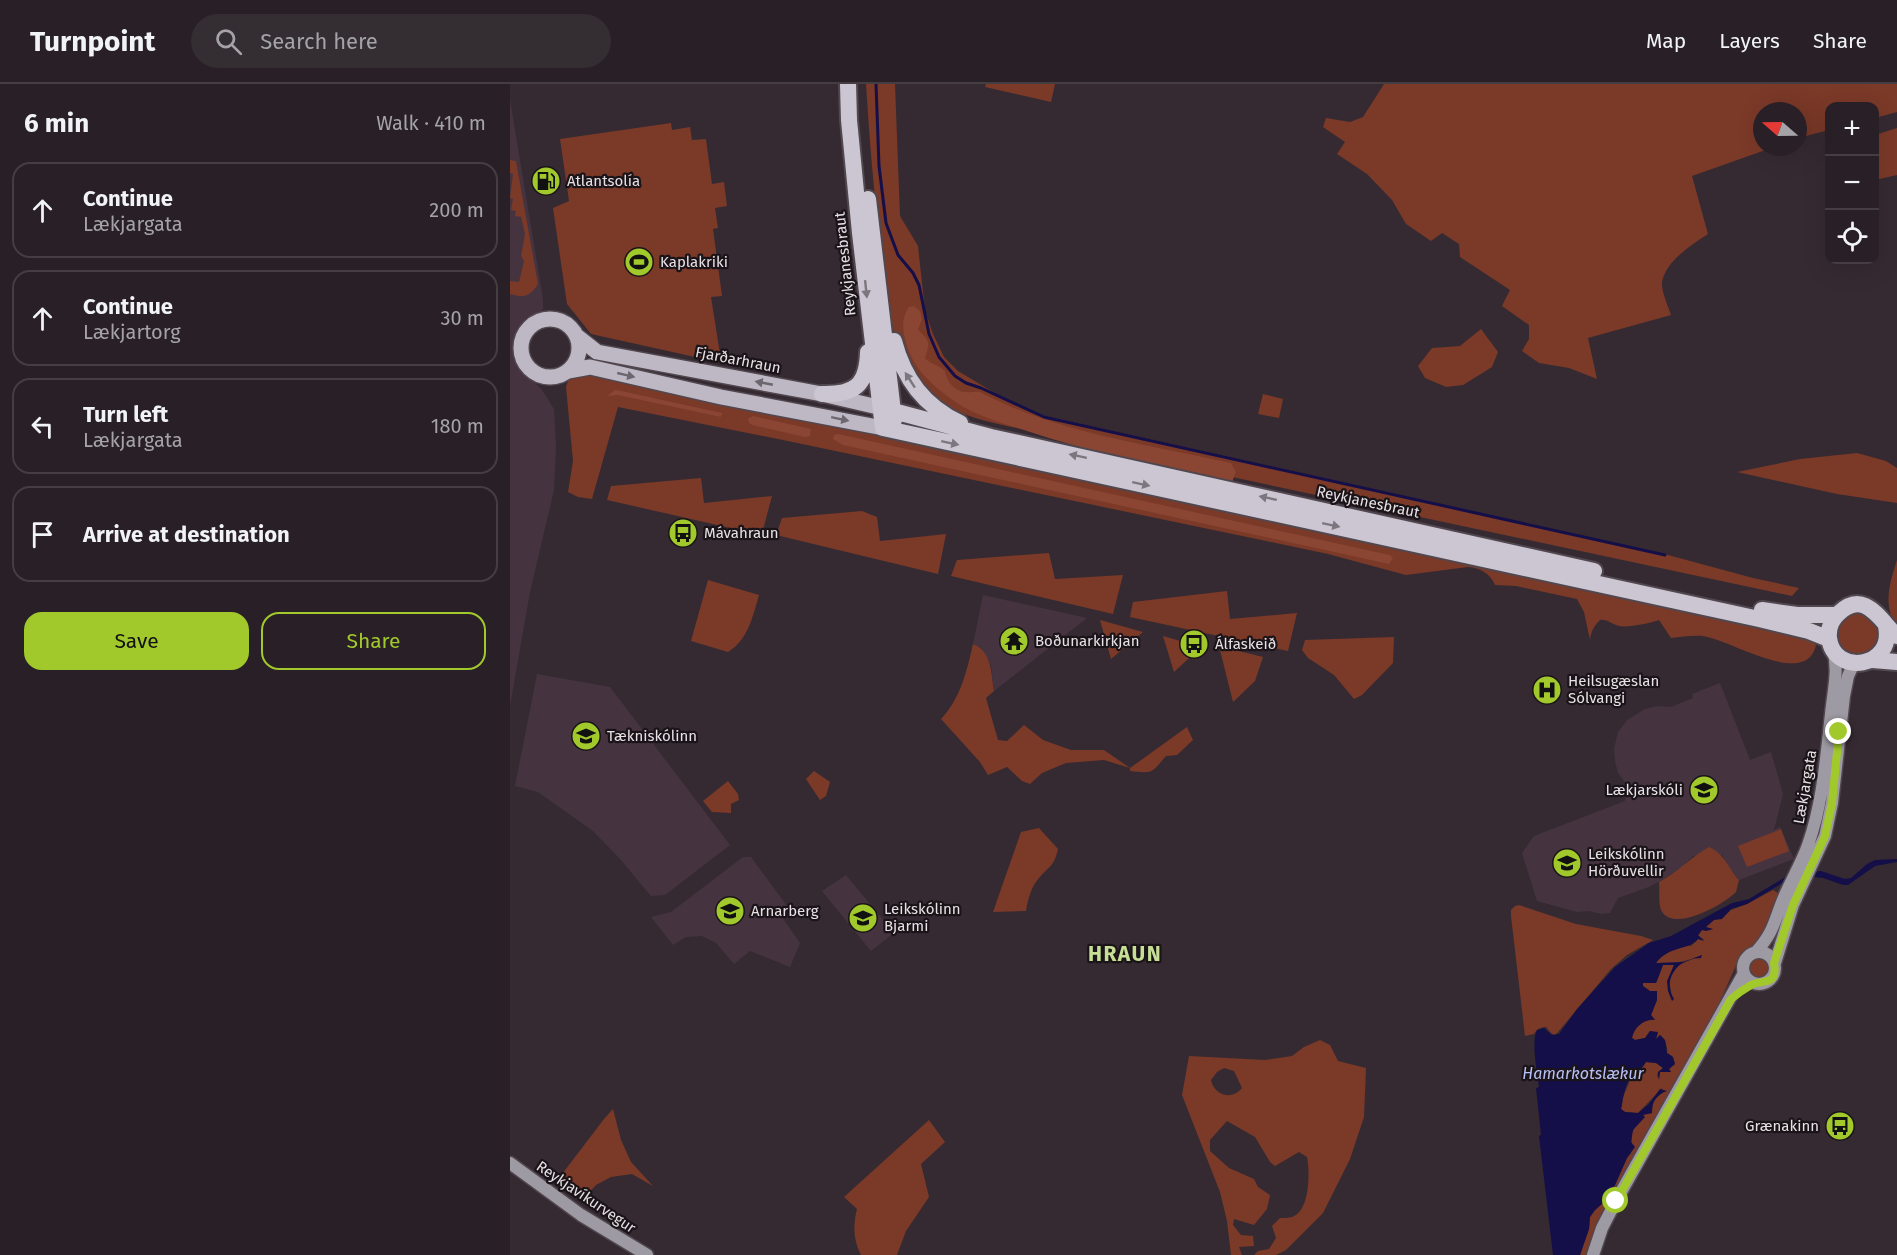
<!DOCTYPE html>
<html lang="en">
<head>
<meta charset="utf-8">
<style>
	:root { --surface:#282026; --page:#342d32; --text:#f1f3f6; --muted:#a5a3a7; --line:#443e43; --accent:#a1c92b }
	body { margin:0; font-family:"Fira Sans",sans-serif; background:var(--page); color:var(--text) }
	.controls { position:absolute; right:18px; top:18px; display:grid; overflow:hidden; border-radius:12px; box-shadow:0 6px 24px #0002 }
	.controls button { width:54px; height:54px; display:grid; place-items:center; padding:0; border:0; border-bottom:2px solid var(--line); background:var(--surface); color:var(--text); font:30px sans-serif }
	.compass { position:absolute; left:1243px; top:18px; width:54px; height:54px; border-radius:50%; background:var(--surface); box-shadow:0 6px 24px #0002; rotate:290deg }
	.stop { position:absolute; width:18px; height:18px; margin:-14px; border:4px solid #a1c92b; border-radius:50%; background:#fff }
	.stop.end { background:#a1c92b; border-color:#fff; box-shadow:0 2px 6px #0008 }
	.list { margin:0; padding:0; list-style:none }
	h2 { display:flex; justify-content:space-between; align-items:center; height:78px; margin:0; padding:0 24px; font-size:26px }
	h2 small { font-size:20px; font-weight:400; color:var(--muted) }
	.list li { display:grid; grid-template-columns:39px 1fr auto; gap:18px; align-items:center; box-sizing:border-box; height:96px; margin:0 12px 12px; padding:0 12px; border:2px solid var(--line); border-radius:18px }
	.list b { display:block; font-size:22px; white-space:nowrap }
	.list p { margin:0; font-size:20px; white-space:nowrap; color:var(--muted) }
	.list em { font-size:20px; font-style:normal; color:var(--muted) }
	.actions { display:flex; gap:12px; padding:18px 24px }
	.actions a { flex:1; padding:14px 0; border:2px solid var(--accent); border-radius:18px; text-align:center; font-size:21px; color:var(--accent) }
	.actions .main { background:var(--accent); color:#111 }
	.icon { flex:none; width:33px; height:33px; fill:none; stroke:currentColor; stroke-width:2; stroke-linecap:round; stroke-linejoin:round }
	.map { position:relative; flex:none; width:1387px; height:1171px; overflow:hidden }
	header { display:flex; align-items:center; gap:36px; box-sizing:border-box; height:84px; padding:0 30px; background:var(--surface); border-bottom:2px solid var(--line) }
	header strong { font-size:28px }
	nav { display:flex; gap:33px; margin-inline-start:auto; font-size:21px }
	.search { width:420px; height:54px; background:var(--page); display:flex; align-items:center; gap:15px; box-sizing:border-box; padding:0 21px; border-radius:33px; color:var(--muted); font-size:22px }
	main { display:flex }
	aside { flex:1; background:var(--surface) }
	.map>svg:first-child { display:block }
</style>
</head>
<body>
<header>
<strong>Turnpoint</strong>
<div class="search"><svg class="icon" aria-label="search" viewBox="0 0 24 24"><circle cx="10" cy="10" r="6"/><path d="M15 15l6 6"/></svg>Search here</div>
<nav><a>Map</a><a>Layers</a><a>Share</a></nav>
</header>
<main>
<aside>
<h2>6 min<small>Walk · 410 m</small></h2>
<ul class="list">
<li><svg class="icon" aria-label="ahead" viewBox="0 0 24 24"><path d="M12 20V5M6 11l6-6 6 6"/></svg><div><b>Continue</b><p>Lækjargata</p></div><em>200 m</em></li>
<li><svg class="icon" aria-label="ahead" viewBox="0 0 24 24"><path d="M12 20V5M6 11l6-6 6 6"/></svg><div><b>Continue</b><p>Lækjartorg</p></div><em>30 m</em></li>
<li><svg class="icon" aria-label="left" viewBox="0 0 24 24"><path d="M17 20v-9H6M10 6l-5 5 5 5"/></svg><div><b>Turn left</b><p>Lækjargata</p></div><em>180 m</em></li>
<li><svg class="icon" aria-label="arrive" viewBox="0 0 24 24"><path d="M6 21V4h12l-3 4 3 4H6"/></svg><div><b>Arrive at destination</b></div></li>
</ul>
<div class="actions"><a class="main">Save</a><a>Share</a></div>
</aside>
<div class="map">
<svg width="1387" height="1171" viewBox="0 0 1387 1171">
	<rect width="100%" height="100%" fill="#352a32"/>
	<path fill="#453440" d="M0,16L33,215V225L16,238L9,250L8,273L12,284L32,306L44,325L46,363L44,406L20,508L0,622Z
		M473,511L577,534L484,607L481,582L476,571L470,563L463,560Z
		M27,590L100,603L220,761L155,811L141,812L110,775L83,747L28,708L5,702Z
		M1210,599L1240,676L1261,668L1273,710L1264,746L1270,743L1284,775L1229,796L1217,781L1212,771L1183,772L1171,784L1157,793L1139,803L1108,814L1100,829L1092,830L1079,827L1067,828L1027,817L1012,769L1024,752L1115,717L1118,702L1108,689L1105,677L1104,665L1108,648L1117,636L1135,625L1147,622L1161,623L1183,614L1182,610Z
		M233,773H241L280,826L272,833L290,859L280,883L240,867L224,880L206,859L192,852L176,853L163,861L141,833L161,828Z
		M336,791L384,849L361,867L312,807Z"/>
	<path fill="#7b3928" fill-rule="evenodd" d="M356,0H385L390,132L408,162L415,227L423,250L434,273L448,287L503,320L527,330L1158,471L1243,494L1289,504L1282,512L571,361C529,344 481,344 440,324C417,312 400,289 390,266C380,243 378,215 375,191C365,127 360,64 356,0Z
		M476,0H545L541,18L475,3Z
		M874,0H1387V28L1365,34L1364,22H1320L1319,46L1288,54V27H1252V63H1264L1182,92L1198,150C1181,161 1156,177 1152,198C1151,207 1158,222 1161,231L1078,254L1087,295L1059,284L1029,279L1012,267L1019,255V241L992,222L1000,206L950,173L949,160L932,149L921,157L896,140L882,116L857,90L827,70L835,58L813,43L816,34L840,38L853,33Z
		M161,39L162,46L180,43L182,56L196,55L202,100L214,98L217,122L205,124L208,144L203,145L212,212L201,213L210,270L208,275L203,277L81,250L57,220L43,124L59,117L50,55Z
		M1387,44V91L1365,96V51Z
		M0,76L6,77L28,200C20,213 13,214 0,210V197L9,198L14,177L11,172L15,150L11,133L5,132L6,127L1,126L3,115L0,114L3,90L0,89Z
		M971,245L988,268L982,283L953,301L936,303L915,294L908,282L922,264L950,262Z
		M71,287L1164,521L1303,557L1306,561C1305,565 1303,570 1300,573C1279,594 1219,556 1193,552C1183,551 1171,553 1161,554L1149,536C1141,539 1117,544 1109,542C1101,540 1098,535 1090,536C1084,542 1081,547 1080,556L1074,528L1067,515L1006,502L985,501C980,489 970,484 958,483L896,491L818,470L273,356L108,323L82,415L68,413L58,408L63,377L56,303C58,294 63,291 71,287Z
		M753,310L773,315L769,334L748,330Z
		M1347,369L1376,377L1387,384V419L1327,410L1227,388L1290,375Z
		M191,394L194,419L262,412L253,446L247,450L97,416L101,402Z
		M352,427L367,433L370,457L436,450L428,490L266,451L272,434Z
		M539,469L545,495L613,491L603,530L441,492L447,476Z
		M1387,476V542C1372,522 1380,498 1387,476Z
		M198,496L249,511C243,532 238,556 218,568L181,557Z
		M717,507L720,535L787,529L778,567L620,533L623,518Z
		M1327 550a21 21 0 1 1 42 0a21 21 0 1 1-42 0Z
		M590,536L633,548L601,575Z
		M653,552L691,563L664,588Z
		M884,553L883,579L852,611L844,615L824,591L798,574L792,566L795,556Z
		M463,560C482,567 481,589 484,607L476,614L488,656L497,657L514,641L533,656L561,666H594L620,684L677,643L683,656L667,671L656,672C642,688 644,690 620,687V684L594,676L556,679L532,689L520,700L512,697L497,683L478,691L470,678L431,635C451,614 457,586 463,560Z
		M709,562L753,573L745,597L723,618Z
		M304,687L320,698L316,712L310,716L296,695Z
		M218,697L228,710L229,716L221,720V729L202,728L193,717Z
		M529,744L548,765C544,783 539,782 529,794C521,803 518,815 516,827L483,828L511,748Z
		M1271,745L1279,767L1237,783L1228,762Z
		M1199,763C1214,769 1219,785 1229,796L1226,808C1214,820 1163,850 1151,826C1148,818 1150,806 1149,798C1168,788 1181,773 1199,763Z
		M1263,806L1268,809L1257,847L1246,859L1232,868L1200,940L1078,1171H1070L1079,1145L1080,1133L1085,1126L1093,1119L1105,1101L1117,1074L1121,1069L1122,1049L1126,1041L1134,1033L1132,1031L1142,1029L1143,1017L1153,1008L1152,1004L1128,1029L1115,1028L1111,1025L1112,1022L1113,1013L1121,994L1136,978L1146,979L1153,984L1147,990L1148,994H1149L1150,988H1161L1159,985L1165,980L1162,972L1157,969C1158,963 1155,954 1150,951L1146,955L1148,949L1140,947L1135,954L1125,956L1122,954C1123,944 1134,934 1145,936L1141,931L1147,916V907H1140L1133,902V899H1144L1147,897L1153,881H1164C1161,893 1154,901 1162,915L1159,895L1168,881L1183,875L1165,879H1146C1154,868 1168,861 1181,862L1188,855L1195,856L1188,852L1192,846L1202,845L1195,843L1204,836L1212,834L1221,826L1237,820Z
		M1009,821L1066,840L1131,852L1143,856L1117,871L1101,885L1048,948L1045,951L1041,949L1036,943C1030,943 1027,945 1024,950L1015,952L1001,832V826L1005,822Z
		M1238 884a11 11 0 1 1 22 0a11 11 0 1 1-22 0Z
		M810,956L820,961L828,977L856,984L854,1033L840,1075L813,1129L776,1166L766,1171H744L748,1167L759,1165L766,1154L762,1142L770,1134C774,1134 781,1134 784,1132C800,1125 800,1087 797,1073L789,1068L765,1082L760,1078L745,1053L717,1037L700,1056V1067L719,1084L744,1095L748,1103L760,1111L757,1125L744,1141L724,1135L723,1141L731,1151L743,1152L744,1162L729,1163L732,1171H721L717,1137L710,1108L672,1011L679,972L755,976L782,972L794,963ZM714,984L724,987L732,1004C721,1017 704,1011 701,996L707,988Z
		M103,1025L111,1056L121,1078L143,1102L122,1090L101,1093L86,1101L72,1116L46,1098L94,1035Z
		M419,1036L435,1058L411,1080L419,1113L396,1147L387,1171H351C343,1156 343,1141 347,1125L334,1113Z"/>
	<path fill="#8b4533" d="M404,222L410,227L412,235L408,246C420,257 420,258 415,274C420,280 429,281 435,287C436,296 445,308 455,308C461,309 464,307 470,308C548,349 637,360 721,379L726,388L722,398C652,383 582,369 514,346C492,339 467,332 447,319C426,305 404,286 397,262C393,247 390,237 399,223Z
		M105,306L111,307L212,329L211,333L108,311L97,312Z
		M243,332L301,345L300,352L295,353L242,341L239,339L238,335Z
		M328,350L880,471L883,474L879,480L333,361L323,355L324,351Z"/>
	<path fill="#140f48" d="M1387,775V778L1365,782L1338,801H1333L1313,794L1304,793L1274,798L1237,820L1221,825L1212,835L1204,836L1196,843L1203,845L1196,847L1192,846L1188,851L1194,857L1188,855C1180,866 1158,862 1146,879L1173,878L1192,871L1191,874C1167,874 1152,896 1164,915L1162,917L1158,907L1157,897L1164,881H1153L1146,899H1133V902L1140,907H1147V916L1141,931L1145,936C1135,934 1124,943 1122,954L1125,956L1135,954L1140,947L1148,948L1146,955L1150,951L1155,956L1157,969L1163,973L1165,980L1159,985L1161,988H1150L1149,996L1148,988L1153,984L1146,979L1136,978C1133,984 1128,987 1123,991C1115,998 1113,1015 1111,1025L1115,1028L1128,1029L1139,1020L1150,1005L1157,1007C1147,1010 1141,1019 1142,1029L1133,1031L1135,1033L1123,1046L1121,1058L1125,1063L1117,1074L1105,1101L1093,1119L1085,1126L1080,1133L1079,1145L1070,1171H1043L1029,1052L1031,1051L1026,1004L1029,1003C1027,988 1021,957 1027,946L1034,944L1042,951L1049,950L1067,925L1105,883L1139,859L1161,852L1222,819L1239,815L1282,789L1311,787L1335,795L1341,794L1357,780L1365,776Z"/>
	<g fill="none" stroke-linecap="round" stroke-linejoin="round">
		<path stroke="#140f48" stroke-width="3" d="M366,0L369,82L376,139L388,171L403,189L409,201L419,250L429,273L445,292L456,299L471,304L534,333L1155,471"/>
		<g stroke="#51474f" stroke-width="15">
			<path id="secondary" d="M1233 884a16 16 0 1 1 32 0a16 16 0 1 1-32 0Z
				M1246,868C1265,847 1264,836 1275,811C1282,795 1292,778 1298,761C1313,718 1316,674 1321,630C1323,608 1329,586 1323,566
				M1265,879L1283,821L1315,752L1322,719L1334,612L1338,592L1344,579
				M0,1079L71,1131L137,1171
				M1083,1171L1092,1144L1106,1117L1234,889"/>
		</g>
		<g stroke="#51474f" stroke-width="18">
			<path id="primary" d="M11 264a29 29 0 1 1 58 0a29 29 0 1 1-58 0Z
				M68,253L87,268L312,310L372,324
				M58,287L80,283L211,313L373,344"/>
		</g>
		<g stroke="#51474f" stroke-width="20">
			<path id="trunk" d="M338,0L339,36L350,149L373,344L1249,535L1299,547L1319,555
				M358,115L384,336
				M384,257C394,295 414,322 450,339
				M312,310C345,311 357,301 358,268
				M372,324L481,353L1084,487
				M1252,526L1287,531H1326
				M1376,542C1385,584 1324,593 1319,554C1318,544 1322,535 1329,529C1355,504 1371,538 1387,552
				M1363,576L1387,578"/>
		</g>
		<use href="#secondary" stroke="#9e9aa3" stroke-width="12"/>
		<use href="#primary" stroke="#beb8c4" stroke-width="15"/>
		<use href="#trunk" stroke="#ccc6d2" stroke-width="16"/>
	</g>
	<defs><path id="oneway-solid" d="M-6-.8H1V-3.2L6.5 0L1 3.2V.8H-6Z" transform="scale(1.5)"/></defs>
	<g fill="#7c767e">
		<use href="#oneway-solid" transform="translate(356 205) rotate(84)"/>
		<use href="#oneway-solid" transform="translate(400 296) rotate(-123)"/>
		<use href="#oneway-solid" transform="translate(440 359) rotate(12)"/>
		<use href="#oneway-solid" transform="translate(568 372) rotate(-168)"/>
		<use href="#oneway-solid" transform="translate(631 400) rotate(12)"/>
		<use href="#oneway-solid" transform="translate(758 414) rotate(-168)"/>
		<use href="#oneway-solid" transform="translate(821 441) rotate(12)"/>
	</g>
	<g fill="#6c666e">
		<use href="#oneway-solid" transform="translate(116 291) rotate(13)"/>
		<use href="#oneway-solid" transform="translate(254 299) rotate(-169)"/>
		<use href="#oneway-solid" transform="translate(330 335) rotate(12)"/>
	</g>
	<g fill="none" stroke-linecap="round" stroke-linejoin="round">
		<path stroke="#a1c92b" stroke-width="8" d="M1106,1117L1221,915C1227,910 1234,905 1241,901C1252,895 1268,903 1264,879L1283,821L1315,752L1322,719L1329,648"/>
	</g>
	<defs>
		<g id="fuel-disc" transform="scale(1.5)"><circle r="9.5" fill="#a1c92b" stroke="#1a1418"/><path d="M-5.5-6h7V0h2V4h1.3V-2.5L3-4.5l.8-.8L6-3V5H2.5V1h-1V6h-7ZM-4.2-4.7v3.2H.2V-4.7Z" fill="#111"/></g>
		<g id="stadium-disc" transform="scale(1.5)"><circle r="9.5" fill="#a1c92b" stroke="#1a1418"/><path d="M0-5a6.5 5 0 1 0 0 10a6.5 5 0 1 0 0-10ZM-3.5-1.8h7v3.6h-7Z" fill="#111"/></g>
		<g id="bus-disc" transform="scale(1.5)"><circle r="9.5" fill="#a1c92b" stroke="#1a1418"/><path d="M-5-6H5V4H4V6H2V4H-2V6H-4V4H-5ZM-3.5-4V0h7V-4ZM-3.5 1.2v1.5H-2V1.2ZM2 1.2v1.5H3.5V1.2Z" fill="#111"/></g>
		<g id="temple-disc" transform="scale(1.5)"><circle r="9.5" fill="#a1c92b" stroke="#1a1418"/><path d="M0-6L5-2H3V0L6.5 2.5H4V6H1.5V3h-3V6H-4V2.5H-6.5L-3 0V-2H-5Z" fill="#111"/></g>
		<g id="hospital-disc" transform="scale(1.5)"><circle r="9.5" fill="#a1c92b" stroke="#1a1418"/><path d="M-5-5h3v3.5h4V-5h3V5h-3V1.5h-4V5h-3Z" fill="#111"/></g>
		<g id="university-disc" transform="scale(1.5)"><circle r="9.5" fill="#a1c92b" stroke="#1a1418"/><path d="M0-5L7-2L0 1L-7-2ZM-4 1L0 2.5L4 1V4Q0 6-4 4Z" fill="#111"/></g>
		<g id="school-disc" transform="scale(1.5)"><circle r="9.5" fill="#a1c92b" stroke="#1a1418"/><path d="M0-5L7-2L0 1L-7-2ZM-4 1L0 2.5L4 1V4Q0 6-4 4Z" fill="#111"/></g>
	</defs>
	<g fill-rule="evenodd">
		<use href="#fuel-disc" x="36" y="97"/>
		<use href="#stadium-disc" x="129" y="178"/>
		<use href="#bus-disc" x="173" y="449"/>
		<use href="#temple-disc" x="504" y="557"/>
		<use href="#bus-disc" x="684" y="560"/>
		<use href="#hospital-disc" x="1037" y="606"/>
		<use href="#university-disc" x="76" y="652"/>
		<use href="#school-disc" x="1194" y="706"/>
		<use href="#school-disc" x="1057" y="779"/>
		<use href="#school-disc" x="220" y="827"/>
		<use href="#school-disc" x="353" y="834"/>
		<use href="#bus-disc" x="1330" y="1042"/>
	</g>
	<g text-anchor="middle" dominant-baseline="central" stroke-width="4.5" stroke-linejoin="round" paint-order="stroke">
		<g font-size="15" fill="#e7e0e5" stroke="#1a1418" text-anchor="start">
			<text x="57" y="97">Atlantsolía</text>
			<text x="150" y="178">Kaplakriki</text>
			<text x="194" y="449">Mávahraun</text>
			<text x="525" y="557">Boðunarkirkjan</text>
			<text x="705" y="560">Álfaskeið</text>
			<text x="1058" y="597">Heilsugæslan<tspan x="1058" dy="17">Sólvangi</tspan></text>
			<text x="97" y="652">Tækniskólinn</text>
			<text x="1173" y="706" text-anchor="end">Lækjarskóli</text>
			<text x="1078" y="770">Leikskólinn<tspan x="1078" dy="17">Hörðuvellir</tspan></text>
			<text x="374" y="825">Leikskólinn<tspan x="374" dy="17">Bjarmi</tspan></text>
			<text x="241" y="827">Arnarberg</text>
			<text x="1309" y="1042" text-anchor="end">Grænakinn</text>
		</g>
		<g font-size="15" fill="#e7e0e5" stroke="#1a1418">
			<text transform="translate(335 180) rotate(-96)">Reykjanesbraut</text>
			<text transform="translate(228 276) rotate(11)">Fjarðarhraun</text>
			<text transform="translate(858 418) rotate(12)">Reykjanesbraut</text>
			<text transform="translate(1295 703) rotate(-80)">Lækjargata</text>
			<text transform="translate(76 1113) rotate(34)">Reykjavíkurvegur</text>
		</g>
		<g font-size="16" font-style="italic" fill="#b8c0f7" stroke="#1a1418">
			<text x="1073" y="989">Hamarkotslækur</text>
		</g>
		<g font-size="21" font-weight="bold" letter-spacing="1.5" fill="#c6df95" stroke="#1a1418">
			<text x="615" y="870">HRAUN</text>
		</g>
	</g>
</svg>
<div class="controls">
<button>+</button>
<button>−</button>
<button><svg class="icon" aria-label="locate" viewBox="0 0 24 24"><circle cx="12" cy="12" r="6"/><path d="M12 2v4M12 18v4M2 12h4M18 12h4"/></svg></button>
</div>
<svg class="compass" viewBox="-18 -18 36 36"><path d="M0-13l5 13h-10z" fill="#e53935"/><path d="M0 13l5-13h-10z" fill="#a5a3a7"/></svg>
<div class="stop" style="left:1106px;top:1117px"></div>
<div class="stop end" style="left:1329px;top:648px"></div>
</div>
</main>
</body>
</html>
